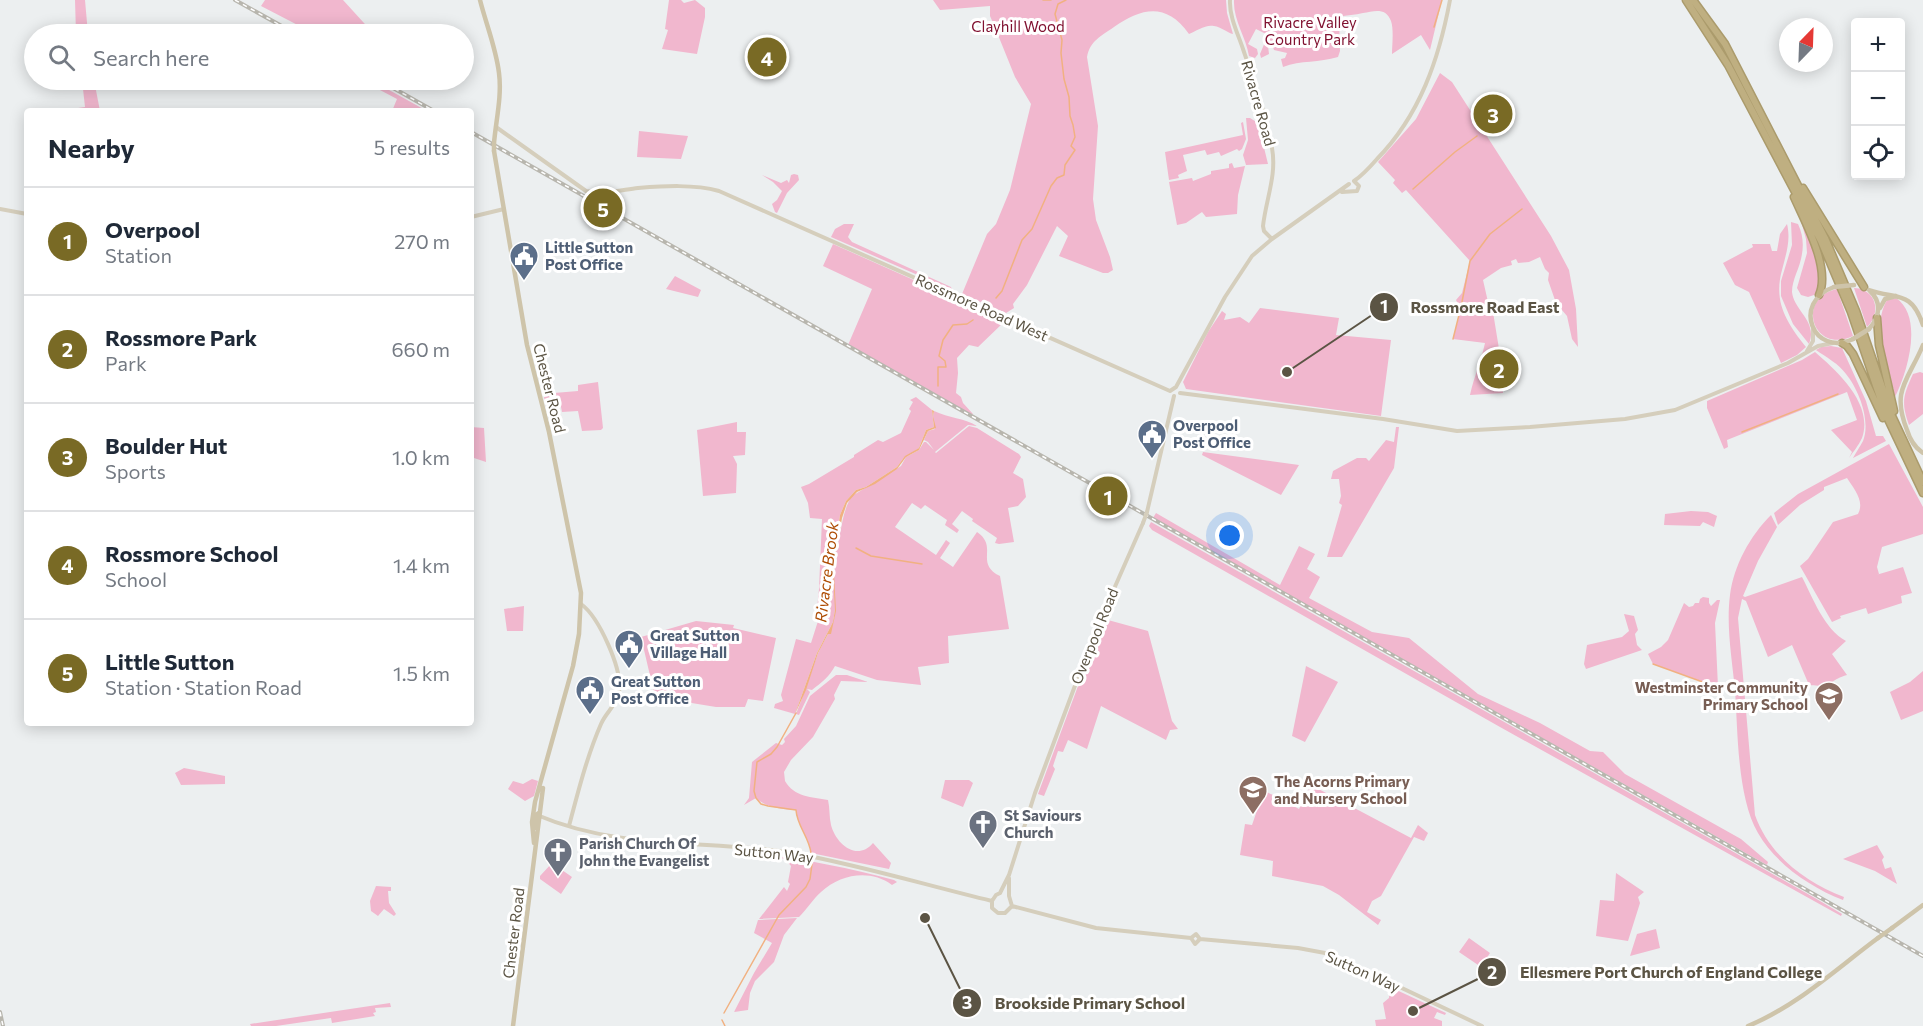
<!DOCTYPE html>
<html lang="en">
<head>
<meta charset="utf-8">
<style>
	:root { --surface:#fff; --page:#f6f6f7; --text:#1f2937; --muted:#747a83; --line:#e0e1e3; --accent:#796a25 }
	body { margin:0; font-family:Commissioner,sans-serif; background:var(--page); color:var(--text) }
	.controls { position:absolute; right:18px; top:18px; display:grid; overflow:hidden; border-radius:6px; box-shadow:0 3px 15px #0003 }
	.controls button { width:54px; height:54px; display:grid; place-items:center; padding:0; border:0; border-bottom:2px solid var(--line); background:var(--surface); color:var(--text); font:30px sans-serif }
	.compass { position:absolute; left:1779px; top:18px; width:54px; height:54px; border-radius:50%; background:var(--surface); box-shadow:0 3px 15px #0003; rotate:23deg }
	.you { position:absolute; left:1230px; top:536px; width:21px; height:21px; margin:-15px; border:4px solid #fff; border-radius:50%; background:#1a73e8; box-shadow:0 0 0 9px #1a73e833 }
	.badge { display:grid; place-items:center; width:39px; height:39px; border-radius:50%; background:var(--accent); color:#fff; font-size:20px; font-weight:700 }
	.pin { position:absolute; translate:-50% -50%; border:3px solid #fff; box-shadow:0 2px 6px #0006 }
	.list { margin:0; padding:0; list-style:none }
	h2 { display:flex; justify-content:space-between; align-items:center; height:78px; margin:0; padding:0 24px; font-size:26px }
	h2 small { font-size:20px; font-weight:400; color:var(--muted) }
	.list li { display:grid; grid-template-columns:39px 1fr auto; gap:18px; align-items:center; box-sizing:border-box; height:108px; padding:0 24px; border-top:2px solid var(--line) }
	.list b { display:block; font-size:22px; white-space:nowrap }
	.list p { margin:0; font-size:20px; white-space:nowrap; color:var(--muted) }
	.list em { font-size:20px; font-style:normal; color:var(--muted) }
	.icon { flex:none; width:33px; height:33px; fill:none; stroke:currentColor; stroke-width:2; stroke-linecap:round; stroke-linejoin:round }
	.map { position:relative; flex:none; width:1923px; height:1026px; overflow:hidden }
	.search { position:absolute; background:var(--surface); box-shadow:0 3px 15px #0003; left:24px; top:24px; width:450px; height:66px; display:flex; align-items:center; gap:15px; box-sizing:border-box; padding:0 21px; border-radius:33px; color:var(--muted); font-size:22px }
	.panel { position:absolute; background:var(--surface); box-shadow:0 3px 15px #0003; left:24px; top:108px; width:450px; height:618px; border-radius:6px }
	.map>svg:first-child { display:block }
</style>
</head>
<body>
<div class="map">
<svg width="1923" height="1026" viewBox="0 0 1923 1026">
	<rect width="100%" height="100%" fill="#eceff0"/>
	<path fill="#f1b7ce" d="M75,0H85L88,34H76Z
		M265,0H343L374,34H315L261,6Z
		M669,0H681L684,3L695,0L705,8V17L697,54L662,49L668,30L665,29Z
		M933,0H1226L1227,13L1233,34C1228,33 1221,27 1214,26C1206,24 1196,31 1189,34C1166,2 1142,8 1114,27C1101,36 1090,41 1087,57L1098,126L1093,199L1096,220L1110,257L1113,270L1108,273H1103L1059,256L1068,236L1057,226L1027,285L1013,304L1014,308L1006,313L962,294L987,234L996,224L1010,190L1031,104L1015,77L994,25L990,16V6L940,10Z
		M1234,0H1442L1430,50L1421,35L1392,54C1392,45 1394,30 1391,21C1386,7 1374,11 1363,13C1355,15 1347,15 1339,17L1340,51L1338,57C1319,63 1301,60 1283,67L1281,59L1285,58L1287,53L1274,50L1271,41L1268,46L1269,54L1261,58L1260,54L1268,35L1256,29L1248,44L1257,49L1258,54L1255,58L1249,56C1246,37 1233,20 1234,0Z
		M1440,73L1452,82L1551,236L1569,270L1576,309L1578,347L1572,339L1567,316L1556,303L1548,280L1549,273L1545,269L1540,257L1529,262L1518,263L1516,259L1511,261L1512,265L1501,268L1483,280L1488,302L1492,306L1500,355L1503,393L1470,395C1474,377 1481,361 1485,343L1453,339L1459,317L1452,311L1458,304L1456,300L1462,293L1470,261L1406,190L1402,193L1393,183L1395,180L1378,162L1416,119Z
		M82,80H94L100,111H78V108L85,107Z
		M361,80H371L427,111H392L397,99Z
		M1246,118H1250L1258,123L1268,164L1246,165L1243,155L1248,140Z
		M1243,122L1246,139L1242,149L1239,151L1237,149L1221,156L1219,152L1207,155L1205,150L1183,155L1187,171L1178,175L1179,178L1169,180L1165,152L1243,135L1241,123Z
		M639,131L688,136L681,159L637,157Z
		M1232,163L1234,168L1245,166L1238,195L1237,214L1206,217L1202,212L1186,223L1177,225L1169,182L1192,178L1193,181L1211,174V171L1229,168V164Z
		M794,174L798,175L799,180L787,193L777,213L775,212L772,204L777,200L782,191L773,182L762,175L781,183L787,180L789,183L791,175Z
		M1801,221L1813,248L1822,282L1817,294L1808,297L1801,295L1797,288L1807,253L1806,239Z
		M1791,222L1798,224C1806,241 1803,257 1796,274C1794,280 1792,285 1792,292C1794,311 1818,321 1809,344L1793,324L1781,296V281L1792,245Z
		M844,224H854L848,237L852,242L951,287L952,290L831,237L835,229Z
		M1787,224C1791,240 1786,254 1782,270C1773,302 1787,323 1806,347L1797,355L1781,363L1749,292L1735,285L1723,263L1753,247L1752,244H1770L1772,251H1777L1780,234Z
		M833,244L999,318L1003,323L978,347L969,345L957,358L958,373L956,393L961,397L963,403L973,414L971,415L848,345L872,289L823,266Z
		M675,276L701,290L698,297L666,289Z
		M1854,288C1876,289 1882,312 1867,327Z
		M1837,289L1853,336C1813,355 1795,298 1837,289Z
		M1896,298C1923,316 1909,370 1894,399L1892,390L1894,389L1891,387C1885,360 1872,326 1887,300Z
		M1260,308L1339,318L1336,335L1391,340L1381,416L1186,389L1183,382L1208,332L1222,311L1226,314L1224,320L1240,317L1249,323Z
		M1831,346L1842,348L1866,401L1876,436H1883L1886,441L1853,458C1856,452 1860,447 1863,441C1871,421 1859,390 1846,374C1839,364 1826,357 1816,350L1821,347Z
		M1815,352C1837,371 1874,404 1862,438C1859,445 1853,452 1849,458L1852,452L1831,430L1857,420L1847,392L1727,440L1728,447L1724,449L1707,408V401L1802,360Z
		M1920,372L1923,373V414L1909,425C1901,402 1903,396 1913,374Z
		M598,382L603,428L601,430L582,431L578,411L562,412L560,402L546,404L544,397L554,395V393L578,391V385Z
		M916,397L932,410L934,427L926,430L919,448L903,459L897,467L866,487L856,490L846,501L840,515L834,556C842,538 840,514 852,496L901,466L906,457L919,450L924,442H926L934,450L928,442L924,440L928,431L935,429L933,416L934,411C949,418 964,418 977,426L968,425L935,452L936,453L969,426L977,428L1019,454L1021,457L1013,473L1023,479L1026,497L1018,506L1008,508L1014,542L999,544L995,543L997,538L972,521L973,519L962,511L952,524L959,530L957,533L945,525L947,520L925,505L921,509L912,503L895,527L936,555L946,540L950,543L940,558L953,567L977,532C999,547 974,563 1000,576L1009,629L948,636L949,663L918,667L921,685L877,680L835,666C830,676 821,683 812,690L807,689L810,692L799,715L796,714C804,695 809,675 817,656C823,640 835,628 835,610L833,622L817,653L795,714L774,708L775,704L783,701L781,695L796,639L811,643L818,621L816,620L819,589L822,519L810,518L808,503L801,487L809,484L854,457V455L878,440L883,442L901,433L911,411L909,409L913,402L910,400Z
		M737,422V432H746L745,455L733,456L737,464L736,493L703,496L697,430Z
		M471,427L484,428L486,462L471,457Z
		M1396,427H1399L1394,468L1342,557H1327L1342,505L1339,503L1341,496L1339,479H1331L1333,471L1357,458H1366L1369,461L1386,440L1394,442Z
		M1889,444L1923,507V534L1882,547L1877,567L1879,574L1876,575L1903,567L1912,593L1901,596L1902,603L1868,614L1866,608L1840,616L1841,618L1832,622L1800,566L1808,559L1833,522L1858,514C1865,501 1854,489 1847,478L1824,487V490L1800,505L1778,525L1774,513L1798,494Z
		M1203,452L1299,465L1281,495L1202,455Z
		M1691,511L1708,512L1717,516L1714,527L1703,522L1700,526L1664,525L1665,514Z
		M1156,513L1280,585L1299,546L1315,554L1307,569L1320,577L1309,598L1372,632L1409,638L1478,694L1540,723L1590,751L1603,752L1625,774L1741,839L1768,862L1767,865L1153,518Z
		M1771,515L1777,527L1758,561L1743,596L1745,597L1802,577C1813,598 1824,629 1846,641L1832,654L1847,675C1829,680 1833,688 1809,685L1792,645L1768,657L1746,601L1742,599L1738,618L1755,815C1769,855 1805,882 1844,897L1843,900C1810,887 1776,864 1758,833C1737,797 1738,732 1735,690C1732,659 1726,626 1730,595C1734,565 1750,536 1771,515Z
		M1151,522L1815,898L1842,914L1841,916L1500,727L1152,530L1149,526Z
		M1703,597L1709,598V603L1711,606L1717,600H1720L1715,623L1718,687L1653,664L1648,654L1661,647L1668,640L1684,603L1689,607L1693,606L1695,603H1699L1700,599Z
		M524,606L523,631H507L504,609Z
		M1624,614L1634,616L1638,630L1635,634L1637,645L1642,650L1586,669L1584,664L1587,645L1622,637L1629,631Z
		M1108,620L1148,631L1172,721L1178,729L1170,730L1166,740L1101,706L1087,749L1068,740L1063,752L1058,751L1053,766L1055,769L1044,796L1038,794L1101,624Z
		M696,621L734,625L733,628L776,638L763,701L748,699L745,707H716L655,697L641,637Z
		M1306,666L1338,682L1305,742L1292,736Z
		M1923,671V711L1901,720L1890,692L1910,682Z
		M836,675H847L868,682L841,681L834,695L835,699L813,737L791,760L784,772L785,781C794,797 812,797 828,800C830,808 829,817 831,825C836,844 857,862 873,843L891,863L889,869L811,853C809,837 797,826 796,810C783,810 765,807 756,798L744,805L749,798L752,762L776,743L782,745L785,742L784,739L796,726L810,696Z
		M184,768L225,776V784L181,785L175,773Z
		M532,779L538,781L534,796L525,801L508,789L513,781L523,784Z
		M945,780H969L973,783L963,807L941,798Z
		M1250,783L1299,809L1311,785L1411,838L1418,825L1428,833L1424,841L1414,837L1381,896L1372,901L1367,912L1381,920L1378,925L1339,895L1323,886L1272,876L1273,861L1240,855L1245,824L1252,825L1261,799C1258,793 1253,790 1246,791Z
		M1877,845L1884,857L1882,860L1885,869L1891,867L1897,884L1875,871L1843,859Z
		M746,853C796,857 845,867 894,880L897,882L892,885C870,869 841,874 821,892C813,899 807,909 799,917L759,919L784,887L787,891L790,884L788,882L791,866L785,859C772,856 760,859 747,858Z
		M552,863L572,877L561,894L540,879V876Z
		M1616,873L1644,892L1638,897L1640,903L1628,941L1596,936L1600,900L1614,901Z
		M376,886L391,887V891H388L389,903L396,914L394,916L384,909L378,916L371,911L370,901Z
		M797,918L784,935L774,962L755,981L750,993L748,1010L734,1012L754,973L772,943L754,933L758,920Z
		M1656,929L1660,948L1630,956L1637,934Z
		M1469,938L1490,953L1481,967L1459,952Z
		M1390,987L1446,1013L1445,1015L1437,1012L1434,1018L1442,1021V1026H1376L1375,1020L1386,1019L1383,1003L1389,998Z
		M390,1003L391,1007L375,1008L376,1012L373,1013L375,1016L332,1023L331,1018L276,1026H251L250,1024Z"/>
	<path fill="#f1b181" d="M932,410L934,411L933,416L936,428L928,431L919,450L906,457L897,469L875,484L857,492L847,503L842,518L835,557L834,573L836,611L831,634H828L818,653L806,690L795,714L817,653L833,622L835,610L833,573L834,556L840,515L846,501L856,490L866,487L897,467L905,456L919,448L926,430L934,427Z"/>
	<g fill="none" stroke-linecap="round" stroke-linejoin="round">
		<path stroke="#f1b181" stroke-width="1.5" d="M1043,0H1051
			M1434,27L1442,0
			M1413,189L1455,152L1477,136
			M996,298L1002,291L1022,240L1032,229L1051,186L1057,178L1064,175L1065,165L1075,150L1071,146L1075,137L1073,125L1070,116L1069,97L1064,79L1061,53L1062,40L1055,14L1058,4L1066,0
			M1453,339L1461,307L1470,261L1490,234L1522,209
			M938,386V367H946L945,361L939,356L943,340L953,325L967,324L973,320
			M1742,432L1838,394
			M856,548L871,556L922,564
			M1653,664L1711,685
			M796,713L777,747L771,754L757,762L754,791L756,798L761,804L768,806L796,810C797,826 809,837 811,853
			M724,1013L779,915L806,887L810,879L812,864
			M722,1020L725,1026"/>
		<g stroke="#ab9b6c" stroke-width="9">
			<path id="highway" d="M1686,0L1728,65L1821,241L1851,312L1886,415L1923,493
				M1693,0L1725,44L1825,238L1856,311L1892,416L1923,482
				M1803,188L1864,287
				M1794,197C1805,222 1831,268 1819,295
				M1877,318L1879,345L1894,411
				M1842,343L1847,346L1853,354L1883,418"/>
		</g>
		<path stroke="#d5cebc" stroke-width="4" d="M1230,0C1229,16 1238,34 1243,49C1254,81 1266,115 1272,148C1277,175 1266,199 1263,226L1264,231L1272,239
			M496,127L586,191C603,195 621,190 638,188C664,186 694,184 719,191L1170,391
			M1354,181C1363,175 1370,167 1377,159C1420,115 1439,59 1450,0
			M1342,192L1357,191L1359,186L1354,181
			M0,209L27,214
			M471,217L504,209
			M1807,351L1813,341V329
			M1170,391L1176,387L1225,297L1252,256L1272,239L1349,184
			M1180,393L1383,419L1457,431L1530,427L1625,419L1675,410L1788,363L1818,346L1833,343
			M1147,512L1174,396
			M537,815C621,851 707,839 793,853C860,865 925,885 992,901
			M569,826C578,792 587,756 601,724C606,712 617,705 619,692C623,670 599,617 581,604
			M1009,878V896L1012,906
			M1000,893L1009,875L1035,793L1095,632L1143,523
			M992,901V908L998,913H1005L1012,906
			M992,901L996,895L1000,893
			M1012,906L1096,928L1191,938
			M1191,938L1195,944L1200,939
			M1191,938L1196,934L1200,939
			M1200,939L1298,948L1325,953L1349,963L1482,1026"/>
		<path stroke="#cec4aa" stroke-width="4.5" d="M480,0C486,24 496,48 499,73C502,96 496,120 494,143
			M494,151L527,345L549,432L581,593L579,634L573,666L535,802L532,822L534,843
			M1834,287C1791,302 1813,358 1853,339
			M1869,290C1896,300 1911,289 1923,325
			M1880,308L1885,299L1896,296
			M1869,329C1880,317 1882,302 1870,291
			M1923,345C1908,381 1891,390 1907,430C1910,440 1914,447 1923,453
			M534,828L536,815L540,812
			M1892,928L1923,905
			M513,1026L543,788
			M1748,1026C1797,1006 1836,969 1878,938"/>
		<use href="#highway" stroke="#bfaf81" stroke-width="6"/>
		<g stroke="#b8b6ae" stroke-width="4">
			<path id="rail" d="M235,0L296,34
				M379,80L434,111
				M471,132L1923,956
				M0,1012L3,1026"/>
		</g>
		<use href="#rail" stroke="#fff" stroke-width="1.5" stroke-dasharray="4.5" stroke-linecap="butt"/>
		<path stroke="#d5cebc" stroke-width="4" d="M1143,523L1147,512"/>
		<path stroke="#cec4aa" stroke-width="4.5" d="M494,143V151
			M1834,287L1854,285
			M1853,339L1869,329
			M1878,938L1892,928"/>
	</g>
	<defs>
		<g id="civic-pin" transform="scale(1.5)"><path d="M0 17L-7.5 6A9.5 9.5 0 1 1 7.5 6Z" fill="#5c6f8a" stroke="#fff"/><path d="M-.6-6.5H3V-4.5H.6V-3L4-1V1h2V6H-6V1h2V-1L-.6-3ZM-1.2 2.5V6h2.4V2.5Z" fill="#fff"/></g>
		<g id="school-pin" transform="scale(1.5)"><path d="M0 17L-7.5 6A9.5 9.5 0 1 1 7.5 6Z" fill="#8d6e63" stroke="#fff"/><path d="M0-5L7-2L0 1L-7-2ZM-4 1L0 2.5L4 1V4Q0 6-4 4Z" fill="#fff"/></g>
		<g id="church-pin" transform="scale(1.5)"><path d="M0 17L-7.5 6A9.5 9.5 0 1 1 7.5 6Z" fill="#6b7280" stroke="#fff"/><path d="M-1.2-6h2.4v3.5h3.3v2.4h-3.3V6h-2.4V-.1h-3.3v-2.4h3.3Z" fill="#fff"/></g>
	</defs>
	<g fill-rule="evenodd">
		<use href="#civic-pin" x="524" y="256"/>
		<use href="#civic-pin" x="1152" y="434"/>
		<use href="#civic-pin" x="629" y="644"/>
		<use href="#civic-pin" x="590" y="690"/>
		<use href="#school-pin" x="1829" y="696"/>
		<use href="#school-pin" x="1253" y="790"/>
		<use href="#church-pin" x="983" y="824"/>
		<use href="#church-pin" x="558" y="852"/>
	</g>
	<g text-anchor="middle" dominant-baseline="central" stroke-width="6" stroke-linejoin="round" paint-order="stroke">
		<g font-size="15" fill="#801130" stroke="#fff">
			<text x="1310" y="22">Rivacre Valley<tspan x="1310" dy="17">Country Park</tspan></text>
			<text x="1018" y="26">Clayhill Wood</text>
		</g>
		<g font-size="15" fill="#5b5444" stroke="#fff">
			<text transform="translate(1259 103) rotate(74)">Rivacre Road</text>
			<text transform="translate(982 307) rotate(24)">Rossmore Road West</text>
			<text transform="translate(550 388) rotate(76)">Chester Road</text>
			<text transform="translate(1094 636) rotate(-68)">Overpool Road</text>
			<text transform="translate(774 853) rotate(6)">Sutton Way</text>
			<text transform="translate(513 933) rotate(-83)">Chester Road</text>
			<text transform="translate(1363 971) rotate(24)">Sutton Way</text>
		</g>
		<g font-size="15" font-weight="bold" fill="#4e5e75" stroke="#fff" text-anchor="start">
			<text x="545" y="247">Little Sutton<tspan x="545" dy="17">Post Office</tspan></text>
			<text x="1173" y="425">Overpool<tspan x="1173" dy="17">Post Office</tspan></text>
			<text x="650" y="635">Great Sutton<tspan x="650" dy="17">Village Hall</tspan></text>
			<text x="611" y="681">Great Sutton<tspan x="611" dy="17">Post Office</tspan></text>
		</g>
		<g font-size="15" font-weight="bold" fill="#785e54" stroke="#fff" text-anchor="end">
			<text x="1808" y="687">Westminster Community<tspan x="1808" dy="17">Primary School</tspan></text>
			<text x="1274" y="781" text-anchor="start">The Acorns Primary<tspan x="1274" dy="17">and Nursery School</tspan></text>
		</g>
		<g font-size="15" font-weight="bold" fill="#5b616d" stroke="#fff" text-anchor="start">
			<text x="1004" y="815">St Saviours<tspan x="1004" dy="17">Church</tspan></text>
			<text x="579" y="843">Parish Church Of<tspan x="579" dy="17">John the Evangelist</tspan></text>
		</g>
		<g font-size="16" font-style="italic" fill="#ae4d04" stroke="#fff">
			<text transform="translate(826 572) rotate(-83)">Rivacre Brook</text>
		</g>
	</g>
	<path fill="none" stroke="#5b5444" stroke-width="2" d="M1287 372L1384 307M1413 1011L1492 972M925 918L967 1003"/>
	<g fill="#5b5444" stroke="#fff" stroke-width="2">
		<circle cx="1287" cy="372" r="6"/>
		<circle cx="1413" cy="1011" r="6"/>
		<circle cx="925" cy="918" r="6"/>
		<circle cx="1384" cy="307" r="15"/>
		<circle cx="1492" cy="972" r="15"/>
		<circle cx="967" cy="1003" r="15"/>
	</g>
	<g font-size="18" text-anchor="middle" font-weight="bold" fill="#fff">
		<text x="1384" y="313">1</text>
		<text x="1492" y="979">2</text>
		<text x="967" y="1009">3</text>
	</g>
	<g font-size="16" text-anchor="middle" font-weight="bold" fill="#5b5444" stroke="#fff" stroke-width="6" stroke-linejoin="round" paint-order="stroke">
		<text x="1485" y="313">Rossmore Road East</text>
		<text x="1671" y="978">Ellesmere Port Church of England College</text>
		<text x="1090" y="1009">Brookside Primary School</text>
	</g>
</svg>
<div class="controls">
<button>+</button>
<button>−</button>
<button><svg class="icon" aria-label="locate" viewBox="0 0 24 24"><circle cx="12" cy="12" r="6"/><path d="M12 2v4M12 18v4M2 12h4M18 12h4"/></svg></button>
</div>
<svg class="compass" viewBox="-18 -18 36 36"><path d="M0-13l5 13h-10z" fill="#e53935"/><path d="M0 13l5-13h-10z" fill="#747a83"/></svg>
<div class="you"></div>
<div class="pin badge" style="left:1108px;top:496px">1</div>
<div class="pin badge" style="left:1499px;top:369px">2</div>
<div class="pin badge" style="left:1493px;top:114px">3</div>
<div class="pin badge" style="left:767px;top:57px">4</div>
<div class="pin badge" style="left:603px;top:208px">5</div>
<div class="search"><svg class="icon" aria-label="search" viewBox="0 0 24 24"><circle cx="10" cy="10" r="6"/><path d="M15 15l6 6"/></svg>Search here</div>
<section class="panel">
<h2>Nearby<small>5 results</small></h2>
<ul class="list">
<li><span class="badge">1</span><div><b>Overpool</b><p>Station</p></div><em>270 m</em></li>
<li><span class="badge">2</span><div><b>Rossmore Park</b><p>Park</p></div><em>660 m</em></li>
<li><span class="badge">3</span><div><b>Boulder Hut</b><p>Sports</p></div><em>1.0 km</em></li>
<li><span class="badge">4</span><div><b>Rossmore School</b><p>School</p></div><em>1.4 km</em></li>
<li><span class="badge">5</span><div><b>Little Sutton</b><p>Station · Station Road</p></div><em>1.5 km</em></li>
</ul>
</section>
</div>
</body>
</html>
